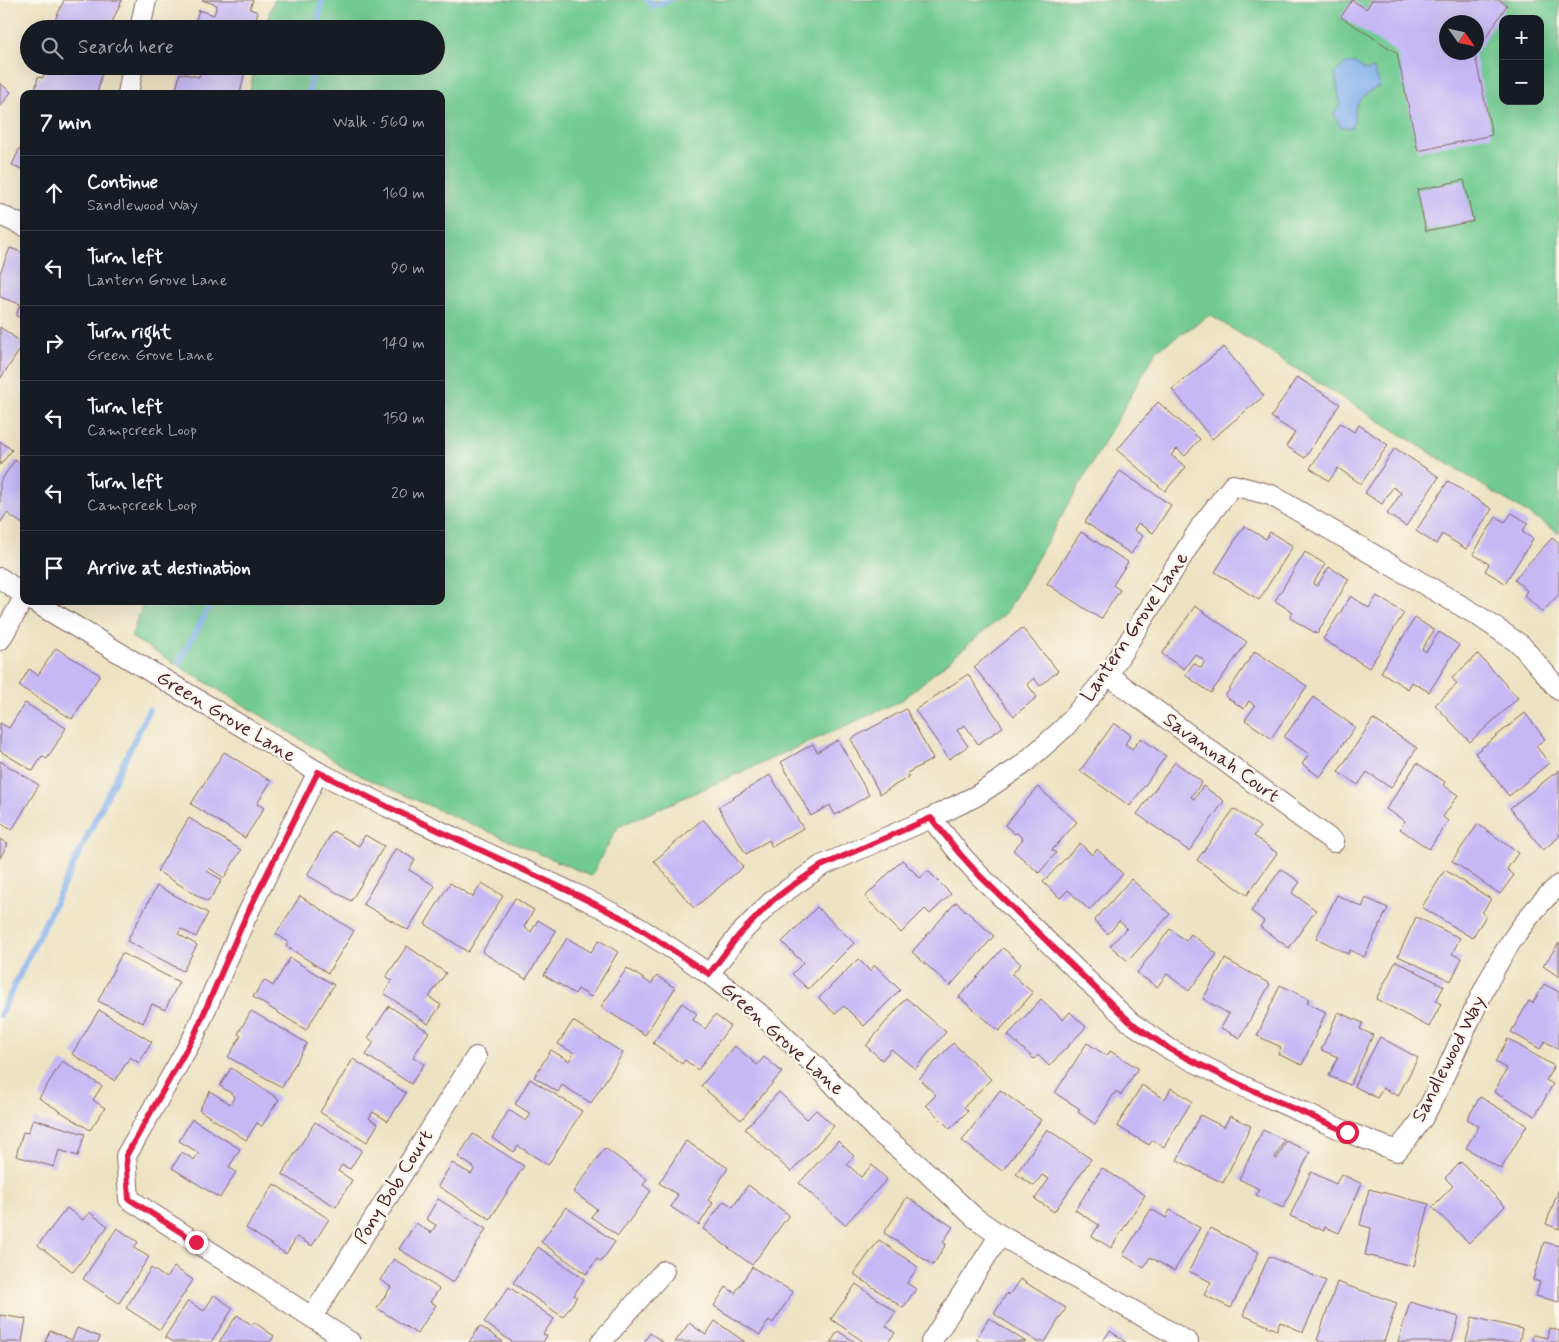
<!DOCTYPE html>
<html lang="en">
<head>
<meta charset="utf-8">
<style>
	:root { --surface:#171b24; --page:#20242c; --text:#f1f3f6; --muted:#9ea1a6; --line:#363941 }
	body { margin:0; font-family:Mynerve,sans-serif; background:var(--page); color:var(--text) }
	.controls { position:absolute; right:15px; top:15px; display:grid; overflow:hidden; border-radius:10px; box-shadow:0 5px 20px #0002 }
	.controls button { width:45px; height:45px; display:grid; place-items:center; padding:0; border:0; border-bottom:1px solid var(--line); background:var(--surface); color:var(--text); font:25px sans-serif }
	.compass { position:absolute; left:1439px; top:15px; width:45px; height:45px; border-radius:50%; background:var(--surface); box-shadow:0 5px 20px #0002; rotate:124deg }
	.stop { position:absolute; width:15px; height:15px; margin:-11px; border:4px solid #e11d48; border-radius:50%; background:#fff }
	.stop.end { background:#e11d48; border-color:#fff; box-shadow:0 1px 5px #0008 }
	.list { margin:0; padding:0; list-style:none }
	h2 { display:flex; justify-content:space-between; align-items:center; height:65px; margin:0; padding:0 20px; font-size:21px }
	h2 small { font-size:16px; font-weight:400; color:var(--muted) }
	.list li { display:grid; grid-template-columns:32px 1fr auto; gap:15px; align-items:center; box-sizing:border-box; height:75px; padding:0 20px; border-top:1px solid var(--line) }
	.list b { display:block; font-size:19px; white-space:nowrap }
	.list p { margin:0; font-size:16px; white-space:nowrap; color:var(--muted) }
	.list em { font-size:16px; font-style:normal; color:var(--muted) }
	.icon { flex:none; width:28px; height:28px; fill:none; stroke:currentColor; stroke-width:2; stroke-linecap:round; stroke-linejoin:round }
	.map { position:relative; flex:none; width:1559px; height:1342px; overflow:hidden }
	.search { position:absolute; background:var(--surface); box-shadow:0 5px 20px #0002; left:20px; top:20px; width:425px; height:55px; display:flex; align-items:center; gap:12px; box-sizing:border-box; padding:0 18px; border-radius:28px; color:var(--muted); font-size:19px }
	.panel { position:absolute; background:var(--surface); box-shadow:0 5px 20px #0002; left:20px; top:90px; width:425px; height:515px; border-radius:10px }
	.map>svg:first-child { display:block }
</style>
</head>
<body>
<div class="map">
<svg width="1559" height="1342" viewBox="0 0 1559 1342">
	<rect width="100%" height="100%" fill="#fbf7ec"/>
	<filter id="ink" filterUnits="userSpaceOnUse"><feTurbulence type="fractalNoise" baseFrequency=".02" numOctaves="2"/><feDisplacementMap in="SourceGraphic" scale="10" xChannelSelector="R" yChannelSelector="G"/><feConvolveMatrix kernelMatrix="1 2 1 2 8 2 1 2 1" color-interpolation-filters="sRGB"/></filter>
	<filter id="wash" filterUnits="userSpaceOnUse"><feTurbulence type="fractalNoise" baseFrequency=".0096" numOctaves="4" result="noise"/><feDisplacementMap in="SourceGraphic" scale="20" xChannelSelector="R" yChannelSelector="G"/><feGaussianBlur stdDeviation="1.12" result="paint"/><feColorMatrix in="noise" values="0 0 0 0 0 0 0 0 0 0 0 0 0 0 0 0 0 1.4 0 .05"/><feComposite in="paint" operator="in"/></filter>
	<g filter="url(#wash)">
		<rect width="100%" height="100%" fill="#ede3c3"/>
		<path fill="#70ca91" stroke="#5d745e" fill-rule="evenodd" d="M274,0H1559V533L1210,315L1157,350L1006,613L901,701L618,827L591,876L363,777L131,637L144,601H441V94H250L254,66H436V29H264ZM1503,19H1540V101H1503ZM1446,22H1476V52H1446Z"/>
		<path fill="#82b0ec" stroke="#66688c" d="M1355,63L1366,71L1374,69L1380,86C1369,91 1356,99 1355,112C1354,119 1355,121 1351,128L1341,127L1334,115L1340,104L1335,73L1345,64Z"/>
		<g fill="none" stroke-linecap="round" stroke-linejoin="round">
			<path stroke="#82b0ec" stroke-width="6" d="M648,0L653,6L670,0
				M317,29L322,0
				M309,94L313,66
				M179,663L212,601
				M0,1015L149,710"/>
		</g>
		<g id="blocks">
			<path fill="#c5b8f5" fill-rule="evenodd" d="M64,0H122L109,29H57L52,27Z
				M202,0H253L250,9L258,12L253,29H203L194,26L199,10L214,15L217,5Z
				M1352,0L1366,9L1372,0H1499L1507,5L1475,55L1492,135L1418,151L1397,53L1341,17ZM1446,22H1476V52H1446Z
				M46,66H96L103,68L97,94H34L38,77L43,78Z
				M202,66H246L240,94H175L180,73L199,77Z
				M0,83L11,92L0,107Z
				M24,139V170L12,165Z
				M1464,180L1473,221L1426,231L1417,190Z
				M10,248L24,253V319L16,316L20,304L0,297V273Z
				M0,327L24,344L0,379Z
				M1224,347L1264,396L1212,439L1172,389Z
				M1297,377L1340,404L1305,458L1286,446L1295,433L1271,417Z
				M1158,402L1200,439L1185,456L1177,449L1171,455L1186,467L1165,491L1117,450Z
				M1340,423L1354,432L1359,425L1388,445L1361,484L1338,468L1329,481L1310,468Z
				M0,441L12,450L0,465Z
				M1395,448L1439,477L1406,526L1387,514L1401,493L1393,487L1382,504L1365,493Z
				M15,460L24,466V525L7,513L0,523V482Z
				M1120,471L1171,505L1153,533L1138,523L1134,530L1143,536L1131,554L1085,522Z
				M1448,481L1492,509L1466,549L1442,534L1436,544L1416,531Z
				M1512,513L1528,523L1522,532L1533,539L1505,583L1485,571L1489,564L1473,554L1496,517L1505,522Z
				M1244,526L1266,539L1270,532L1293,546L1259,600L1215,572Z
				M1081,532L1128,562L1113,585L1120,590L1101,619L1047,584Z
				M1552,538L1559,544V594L1542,612L1524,595L1527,591L1514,579Z
				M1305,552L1325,564L1313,584L1317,586L1329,567L1349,579L1317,634L1290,618L1293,612L1275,601Z
				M1351,596L1369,608L1377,596L1404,613L1369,668L1323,639Z
				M1195,606L1247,642L1211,693L1185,675L1194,663L1201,668L1205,661L1195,654L1184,669L1162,654Z
				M1415,618L1434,630L1422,649L1426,652L1439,632L1459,645L1429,692L1412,682L1408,689L1381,672Z
				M1022,628L1058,671L1040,686L1034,678L1027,684L1037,697L1014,716L974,667Z
				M56,648L100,675L72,719L19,686L29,669L38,675Z
				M1255,651L1307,686L1271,738L1245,720L1255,706L1249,701L1244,709L1225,696Z
				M1478,654L1518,698L1470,742L1435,705L1457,684L1452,678Z
				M968,674L1003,727L978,744L965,725L957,730L968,746L949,759L915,710Z
				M1313,697L1355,727L1320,777L1302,764L1309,754L1284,737Z
				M25,703L66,728L47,759L42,756L33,771L0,751V723L9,728Z
				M906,709L933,759L907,773L909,777L880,794L851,739Z
				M1525,713L1545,739L1536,746L1549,763L1509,796L1475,753Z
				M1373,719L1417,748L1391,788L1367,772L1358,785L1338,772Z
				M1114,723L1131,735L1125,744L1132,749L1141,738L1166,756L1130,806L1080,771Z
				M838,740L869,795L835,815L830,805L811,816L781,762L813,744L817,752Z
				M224,752L271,781L257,804L264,808L245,838L191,804Z
				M0,761L39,785L12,830L0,823Z
				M1175,762L1202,782L1191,797L1194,799L1203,786L1224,801L1189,851L1137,814Z
				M1417,763L1445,782L1443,785L1458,795L1443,817L1448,821L1429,849L1400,829L1405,821L1386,809Z
				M1559,770V837L1543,850L1510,808Z
				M770,775L803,828L772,847L769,840L746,854L718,807Z
				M1038,787L1077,822L1052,850L1056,853L1039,873L1013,850L1023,839L1017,833L1015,834L1005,825Z
				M1234,809L1260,827L1254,836L1277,853L1247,895L1197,860Z
				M189,818L241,850L224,878L209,868L207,871L222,880L208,902L157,871Z
				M703,819L743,867L694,908L654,861Z
				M1478,824L1518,853L1507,869L1514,875L1500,894L1452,861Z
				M333,831L359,846L365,835L384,846L351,901L307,875Z
				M0,839L8,844L0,858Z
				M1080,843L1092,855L1097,849L1123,874L1089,910L1068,890L1060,898L1043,882Z
				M396,848L415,860L409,870L435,886L408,930L363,904Z
				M902,860L920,878L928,871L951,894L930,914L925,909L901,933L865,897Z
				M1281,869L1300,882L1292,893L1316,910L1289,948L1260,927L1264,921L1251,911Z
				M1445,870L1491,899L1482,913L1486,916L1472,938L1422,907Z
				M1131,879L1170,914L1128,961L1110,946L1127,928L1119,921L1108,934L1094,921Z
				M450,883L473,897L482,883L503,896L468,952L425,924Z
				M157,886L208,913L196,937L181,929L178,934L197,945L183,971L127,941Z
				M1337,895L1362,907L1366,898L1388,908L1364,957L1350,950L1348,954L1316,938Z
				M300,896L354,931L328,973L286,946L288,942L276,934Z
				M515,898L534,910L524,927L531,932L538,920L556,931L526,979L482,952Z
				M956,902L994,936L950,986L912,952Z
				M817,907L854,943L808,989L792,974L803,963L782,942Z
				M1416,917L1460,938L1452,954L1462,958L1451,981L1398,956Z
				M1170,929L1186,941L1191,934L1217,954L1189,991L1167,974L1157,987L1137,973Z
				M567,938L591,952L599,940L618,952L591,997L578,989L575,994L544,975Z
				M1559,943V977L1543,966Z
				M407,946L446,973L429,997L441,1005L428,1024L384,993L392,981L386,977Z
				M1003,948L1021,964L1012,974L1033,993L999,1031L959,997Z
				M122,953L179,982L165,1010L152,1004L143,1023L98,1001Z
				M290,958L334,985L306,1030L253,997L264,980L273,986Z
				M858,959L870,971L875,965L900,990L864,1026L844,1006L835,1014L819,998Z
				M1225,959L1270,984L1240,1038L1221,1028L1229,1014L1203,999Z
				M1396,961L1444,986L1436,1001L1441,1004L1429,1027L1376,999Z
				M627,968L651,984L657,976L675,988L645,1035L601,1007Z
				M1544,984L1559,992V1050L1545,1041L1540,1049L1511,1032L1529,1001L1533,1003Z
				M1280,985L1309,999L1307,1003L1326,1012L1302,1065L1278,1054L1281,1047L1257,1036Z
				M906,998L946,1032L915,1069L891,1049L882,1060L866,1046Z
				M1041,999L1063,1020L1070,1012L1086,1027L1049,1066L1038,1055L1034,1059L1008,1035Z
				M682,1003L697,1014L693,1020L705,1029L715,1015L730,1026L698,1070L685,1060L682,1064L653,1043Z
				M389,1006L429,1032L413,1057L424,1064L411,1084L366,1055L374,1042L368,1038Z
				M99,1010L152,1042L139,1063L130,1057L115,1081L72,1054Z
				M251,1011L307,1043L282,1087L228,1057L241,1036L238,1034Z
				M1338,1012L1363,1023L1360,1029L1373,1035L1350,1085L1329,1076L1338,1057L1321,1050Z
				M573,1021L623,1053L591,1103L562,1085L558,1092L534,1077L551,1050L569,1061L574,1053L558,1044Z
				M1380,1037L1418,1058L1398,1096L1383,1088L1377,1098L1354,1086Z
				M1508,1039L1554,1066L1546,1080L1553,1084L1535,1116L1494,1092L1507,1069L1495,1062Z
				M953,1043L991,1079L964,1107L968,1111L950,1129L926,1105L936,1095L919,1079Z
				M1087,1043L1107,1056L1110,1051L1138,1068L1121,1095L1116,1091L1095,1124L1078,1112L1080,1109L1055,1093Z
				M735,1046L757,1065L764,1057L782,1072L741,1120L701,1086Z
				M353,1059L406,1093L388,1121L373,1112L369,1118L378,1124L367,1142L320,1112Z
				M62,1061L102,1086L93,1100L105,1108L90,1130L39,1098Z
				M231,1068L279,1099L262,1126L257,1123L246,1140L199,1110L210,1091L230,1104L235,1096L220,1086Z
				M530,1079L582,1111L548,1165L518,1146L514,1152L492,1138L509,1110L526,1121L531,1114L515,1104Z
				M1142,1085L1165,1099L1171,1088L1192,1101L1164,1147L1153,1140L1149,1145L1117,1126Z
				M1000,1090L1041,1120L1002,1171L962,1141Z
				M779,1092L807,1119L816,1110L834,1126L791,1172L745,1129Z
				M1480,1097L1527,1125L1501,1169L1466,1148L1479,1126L1467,1119Z
				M1200,1115L1224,1127L1230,1116L1251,1126L1223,1183L1177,1160Z
				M33,1119L85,1134L78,1156L59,1150L54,1167L16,1156L23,1132L28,1133Z
				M192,1119L240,1149L229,1167L236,1172L220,1198L172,1168L182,1152L194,1160L199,1153L179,1141Z
				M315,1122L362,1150L350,1169L342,1165L338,1171L352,1180L336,1207L282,1174Z
				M1047,1129L1091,1159L1054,1212L1035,1199L1049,1179L1042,1175L1034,1186L1016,1174Z
				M1263,1130L1284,1140L1275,1158L1277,1159L1286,1141L1310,1152L1283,1208L1256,1195L1259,1189L1239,1179Z
				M473,1134L524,1166L490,1219L438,1186L452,1163L471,1174L475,1168L458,1157Z
				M686,1141L728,1168L708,1200L713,1203L699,1225L671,1207L678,1195L659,1183Z
				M838,1141L854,1156L847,1164L861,1177L872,1165L887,1179L845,1225L799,1183Z
				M605,1148L647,1179L643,1185L651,1191L618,1236L591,1217L597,1209L573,1192Z
				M1461,1162L1505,1206L1469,1243L1432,1207L1453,1186L1445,1178Z
				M1102,1168L1145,1195L1111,1248L1092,1236L1099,1225L1075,1210Z
				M1311,1172L1336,1184L1341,1174L1362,1184L1339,1233L1325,1227L1324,1231L1290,1216Z
				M274,1184L329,1219L312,1246L297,1237L286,1254L246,1228Z
				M748,1185L789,1215L752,1265L703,1229L724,1201L733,1207Z
				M1369,1189L1429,1204L1414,1266L1365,1255L1371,1228L1360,1225Z
				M1559,1189V1229L1546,1224Z
				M907,1197L953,1227L943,1242L946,1244L933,1265L884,1233Z
				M438,1199L486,1229L453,1283L399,1249L416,1223L431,1233L436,1225L426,1219Z
				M566,1207L615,1242L601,1262L597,1259L586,1274L541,1242Z
				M67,1208L83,1220L89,1212L108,1226L73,1272L38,1245Z
				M1151,1209L1166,1218L1170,1210L1200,1228L1174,1271L1150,1257L1144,1268L1123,1255Z
				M117,1228L138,1242L134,1248L149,1257L119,1303L83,1279Z
				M1210,1228L1259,1252L1231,1308L1204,1295L1211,1282L1189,1271Z
				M879,1240L918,1267L907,1283L916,1289L903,1308L854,1274Z
				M1544,1242L1559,1246V1302L1536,1296L1540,1282L1533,1280Z
				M538,1247L584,1279L574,1295L577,1297L563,1317L513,1283Z
				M1269,1256L1326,1281L1303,1332L1280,1322L1277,1330L1243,1315Z
				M394,1259L439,1289L430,1302L436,1305L417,1334L377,1308L391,1287L380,1280Z
				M174,1267L193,1280L160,1330L126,1308L151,1268L166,1278Z
				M752,1267L793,1292L773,1323L769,1320L760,1335L714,1306L726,1287L735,1293Z
				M1020,1279L1066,1308L1045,1342H1038L994,1314L1007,1293L1009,1295Z
				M1337,1282L1397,1303L1384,1342H1322L1317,1340Z
				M856,1284L896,1312L886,1326L895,1333L888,1342H864L831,1319Z
				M509,1287L554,1319L543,1334L547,1336L543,1342H512L484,1322Z
				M214,1295L233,1308L211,1342H173L165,1337L188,1301L204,1311Z
				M1410,1302L1459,1317L1452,1342H1398Z
				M0,1315L26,1319L22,1342H0Z
				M237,1315L252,1325L254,1322L274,1336L270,1342H219Z
				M1472,1317L1522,1329L1519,1342H1466Z
				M989,1318L1026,1342H981L976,1339Z
				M715,1321L745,1342H675L689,1323L706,1335Z
				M480,1326L503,1342H469Z
				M77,1328L100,1337L98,1342H45L50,1331L72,1340Z
				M1549,1328L1559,1331V1342H1532L1533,1335L1547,1338Z
				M838,1331L855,1342H831Z
				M1110,1331L1126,1342H1102Z
				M650,1333L663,1342H644Z"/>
		</g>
	</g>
	<g filter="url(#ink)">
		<use href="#blocks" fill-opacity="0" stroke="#836460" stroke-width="1"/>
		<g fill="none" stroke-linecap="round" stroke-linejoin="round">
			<g stroke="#836460" stroke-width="22">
				<path id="minor" d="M140,29L146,0
					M128,94L133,66
					M0,215L24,226
					M0,578L24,595
					M33,601L318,772L388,807L575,894L628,921L671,948L709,974L765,1018L824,1074L875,1129L923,1169L974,1217L1000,1235L1188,1342
					M0,640L24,598
					M1108,675L1334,842
					M318,772L246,917L194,1036L126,1156L129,1199L350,1342
					M931,818L960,854L980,876L1130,1022L1171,1050L1245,1087L1347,1132L1397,1151C1406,1139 1418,1127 1425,1114C1467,1037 1491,945 1559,885
					M709,974L739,935L773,900L821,866L931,818L976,796L1021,766L1064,728L1108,675L1201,526L1233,485L1271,495L1477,615L1521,645L1559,690
					M312,1317L476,1057
					M601,1342L664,1271
					M931,1342L1000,1235"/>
			</g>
			<use href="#minor" stroke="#fff" stroke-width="20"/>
		</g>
	</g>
	<g fill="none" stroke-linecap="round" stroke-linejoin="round" filter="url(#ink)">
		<path stroke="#e11d48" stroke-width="6" d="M196,1242L129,1199L126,1156L194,1036L246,916L318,772L388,807L575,894L628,921L709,974L739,935L773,900L789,888L821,866L931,818L960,854L980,876L1130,1022L1171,1050L1245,1087L1347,1132"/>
	</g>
	<g text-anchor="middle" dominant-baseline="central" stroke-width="5" stroke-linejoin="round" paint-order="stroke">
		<g font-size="20" fill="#4a1f2b" stroke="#fbf7ec">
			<text transform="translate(1135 627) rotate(-56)">Lantern Grove Lane</text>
			<text transform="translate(226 717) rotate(31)">Green Grove Lane</text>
			<text transform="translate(1221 758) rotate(36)">Savannah Court</text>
			<text transform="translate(782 1039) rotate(42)">Green Grove Lane</text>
			<text transform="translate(1449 1059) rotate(-63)">Sandlewood Way</text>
			<text transform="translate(394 1187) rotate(-58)">Pony Bob Court</text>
		</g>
	</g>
</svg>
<div class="controls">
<button>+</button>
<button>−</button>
</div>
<svg class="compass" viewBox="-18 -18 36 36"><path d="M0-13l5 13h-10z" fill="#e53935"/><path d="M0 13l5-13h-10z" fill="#9ea1a6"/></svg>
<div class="stop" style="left:1347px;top:1132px"></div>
<div class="stop end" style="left:196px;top:1242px"></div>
<div class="search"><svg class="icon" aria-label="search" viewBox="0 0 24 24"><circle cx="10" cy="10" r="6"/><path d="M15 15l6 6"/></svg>Search here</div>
<section class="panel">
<h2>7 min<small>Walk · 560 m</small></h2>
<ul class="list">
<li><svg class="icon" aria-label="ahead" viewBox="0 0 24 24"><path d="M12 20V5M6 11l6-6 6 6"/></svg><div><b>Continue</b><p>Sandlewood Way</p></div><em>160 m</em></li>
<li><svg class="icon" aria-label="left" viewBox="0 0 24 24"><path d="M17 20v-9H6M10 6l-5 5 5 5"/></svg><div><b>Turn left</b><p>Lantern Grove Lane</p></div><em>90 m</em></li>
<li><svg class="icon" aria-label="right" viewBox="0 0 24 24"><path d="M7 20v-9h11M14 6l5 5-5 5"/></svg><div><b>Turn right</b><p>Green Grove Lane</p></div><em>140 m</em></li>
<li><svg class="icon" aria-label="left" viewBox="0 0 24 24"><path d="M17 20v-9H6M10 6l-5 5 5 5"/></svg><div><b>Turn left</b><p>Campcreek Loop</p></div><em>150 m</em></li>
<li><svg class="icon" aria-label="left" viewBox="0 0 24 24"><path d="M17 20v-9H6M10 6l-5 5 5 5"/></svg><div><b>Turn left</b><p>Campcreek Loop</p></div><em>20 m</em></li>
<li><svg class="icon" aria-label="arrive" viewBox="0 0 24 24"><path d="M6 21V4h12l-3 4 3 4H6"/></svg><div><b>Arrive at destination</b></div></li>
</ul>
</section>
</div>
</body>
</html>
